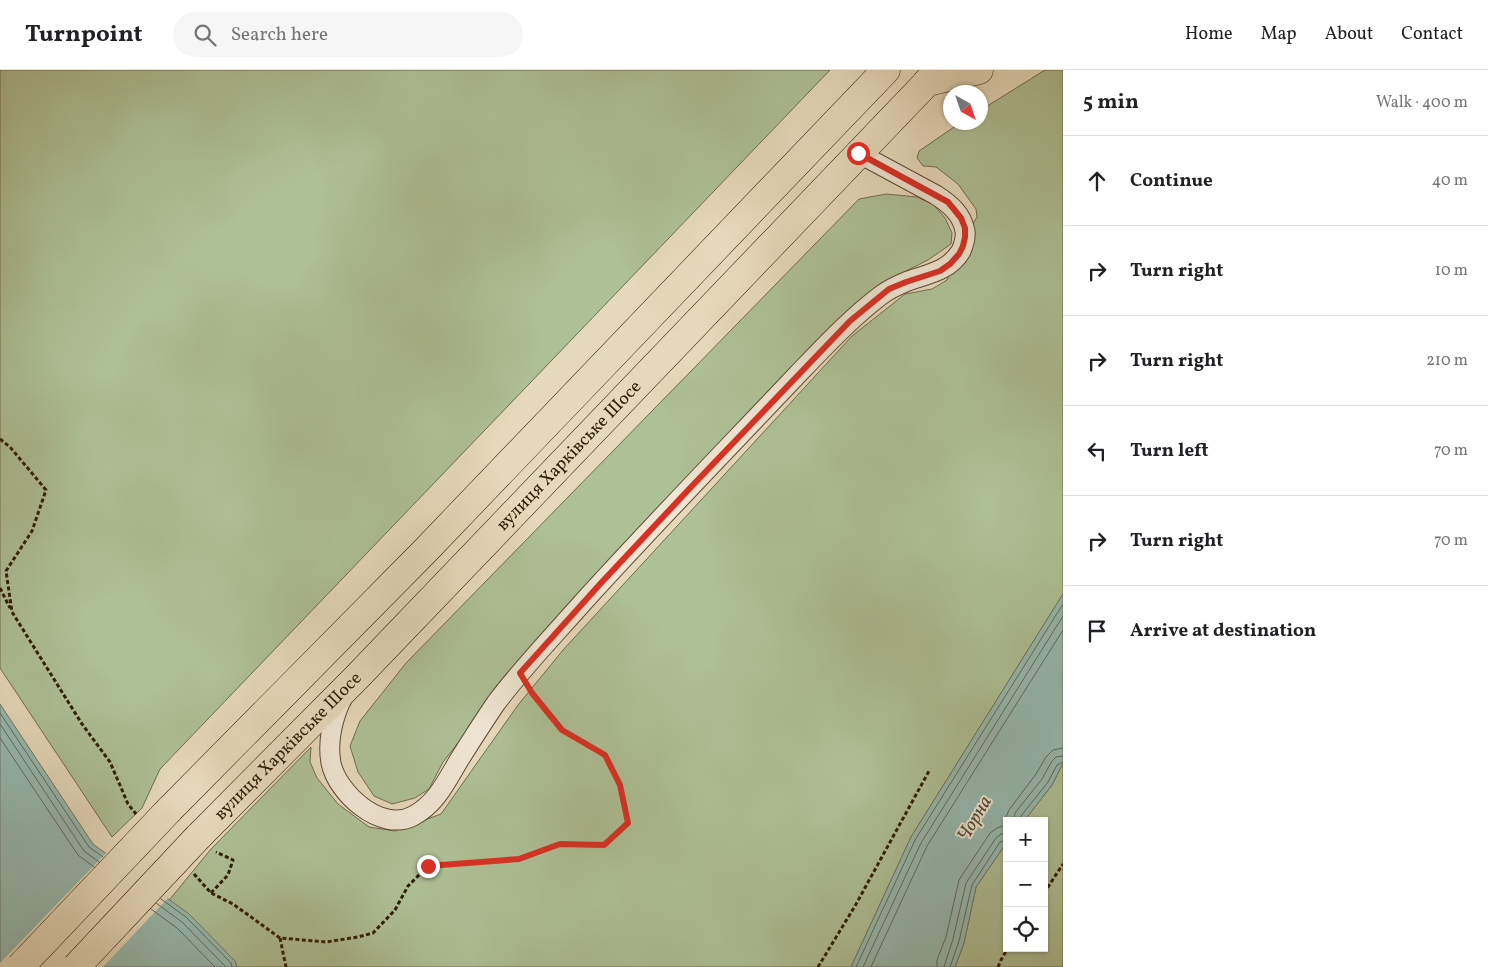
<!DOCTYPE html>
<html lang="en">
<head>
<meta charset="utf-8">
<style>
	:root { --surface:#fff; --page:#f6f6f6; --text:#202124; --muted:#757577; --line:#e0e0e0 }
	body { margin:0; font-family:Vollkorn,serif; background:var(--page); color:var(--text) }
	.controls { position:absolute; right:15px; bottom:15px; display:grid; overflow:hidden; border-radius:0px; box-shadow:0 1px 4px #0004 }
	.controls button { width:45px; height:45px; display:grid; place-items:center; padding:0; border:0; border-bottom:1px solid var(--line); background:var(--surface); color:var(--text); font:25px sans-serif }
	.compass { position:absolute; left:943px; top:15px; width:45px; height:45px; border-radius:50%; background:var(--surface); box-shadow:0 1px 4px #0004; rotate:140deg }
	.stop { position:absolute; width:15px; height:15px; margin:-11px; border:4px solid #d93025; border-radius:50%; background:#fff }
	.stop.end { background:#d93025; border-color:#fff; box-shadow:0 1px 5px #0008 }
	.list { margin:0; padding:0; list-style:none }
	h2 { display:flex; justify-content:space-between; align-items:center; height:65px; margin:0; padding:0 20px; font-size:21px }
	h2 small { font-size:16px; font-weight:400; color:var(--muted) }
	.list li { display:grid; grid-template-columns:32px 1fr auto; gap:15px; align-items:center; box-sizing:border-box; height:90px; padding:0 20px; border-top:1px solid var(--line) }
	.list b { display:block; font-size:19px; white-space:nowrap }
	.list em { font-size:16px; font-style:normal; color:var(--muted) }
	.icon { flex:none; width:28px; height:28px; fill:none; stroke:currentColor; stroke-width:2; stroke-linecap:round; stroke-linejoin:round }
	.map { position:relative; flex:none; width:1063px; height:897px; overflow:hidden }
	header { display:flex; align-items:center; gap:30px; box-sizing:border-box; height:70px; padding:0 25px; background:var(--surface); border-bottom:1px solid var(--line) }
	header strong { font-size:24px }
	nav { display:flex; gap:28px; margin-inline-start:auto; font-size:18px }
	.search { width:350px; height:45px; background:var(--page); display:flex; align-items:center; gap:12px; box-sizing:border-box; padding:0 18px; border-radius:28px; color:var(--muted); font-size:19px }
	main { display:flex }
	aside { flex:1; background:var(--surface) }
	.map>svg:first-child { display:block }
</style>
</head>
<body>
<header>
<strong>Turnpoint</strong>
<div class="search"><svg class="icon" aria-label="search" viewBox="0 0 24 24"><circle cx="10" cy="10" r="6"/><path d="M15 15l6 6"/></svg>Search here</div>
<nav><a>Home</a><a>Map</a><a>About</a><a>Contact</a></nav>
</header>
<main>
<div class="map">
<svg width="1063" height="897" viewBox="0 0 1063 897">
	<rect width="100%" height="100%" fill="#e6d9bb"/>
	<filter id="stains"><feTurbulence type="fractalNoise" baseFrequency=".004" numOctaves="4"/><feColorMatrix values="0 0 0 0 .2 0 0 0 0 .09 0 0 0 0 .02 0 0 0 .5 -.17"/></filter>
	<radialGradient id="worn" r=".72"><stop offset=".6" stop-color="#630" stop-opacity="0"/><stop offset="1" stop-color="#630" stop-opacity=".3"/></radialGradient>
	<path fill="#aec096" stroke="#6f6e4e" d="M0,0H830L160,699L142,738L112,767L0,598Z
		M1045,0H1063V524L911,767L851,897H237L235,891L166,834L211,779L311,677L310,692L317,708L338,734L369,757L395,761L441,744L518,635L563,580L852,266L905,224L932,219L947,210L965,167L977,147L976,139L958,114L936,97L923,96L917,88L919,81L960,53L981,52V40Z
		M886,124L917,127L933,134L945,148L952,163L951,174L928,190L884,212L826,266L535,576L443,692L429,719L415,728L392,734L374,726L358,702L350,676L360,651L406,593L859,129Z
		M1063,693V897H955L964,873L976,817L1007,772V878H1044V751H1024L1052,715Z"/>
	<path fill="#96bab0" stroke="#6d7b6c" d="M1063,524V693L1052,715L1024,751H1007V772L976,817L964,873L955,897H851L911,767Z
		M0,634L93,774L189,844L235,891L237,897H0Z"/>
	<path fill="#e6d9bb" d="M108,781L170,826L103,897H0V893Z"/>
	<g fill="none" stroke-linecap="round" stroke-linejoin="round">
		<path stroke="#636b5a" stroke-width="1" d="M0,643L89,777L103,787
			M0,654L84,781L99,792
			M0,668L78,785L94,797
			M1014,751L1015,743L1042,709L1052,691L1056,687L1063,686
			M1020,751L1021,746L1048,712L1057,695L1063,692
			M161,829L186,847L231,893L232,897
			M156,833L182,852L226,897
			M151,839L177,858L215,897
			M856,897L915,770L1063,534
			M863,897L921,773L1063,546
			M871,897L927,776L1063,560
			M937,897V890L946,867L959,810L990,763L997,758L1006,755V747L1009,740L1036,704L1046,687L1053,680L1063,678
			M944,897L953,869L966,813L996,768L1001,764L1007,763
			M950,897L959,871L972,815L1000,772L1007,770"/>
		<g stroke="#5e4b32" stroke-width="21">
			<path id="minor" d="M343,627C333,646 327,671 331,693C337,723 381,763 413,746C436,734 446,712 459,690C471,671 483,652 496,633C523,597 555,564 585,530C654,454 726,380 797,305C824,277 850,249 880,226C889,219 898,215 908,211C928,204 949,201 961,181C964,174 966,168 965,161C962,144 950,134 936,125L858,83"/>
		</g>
		<g stroke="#301c05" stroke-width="29">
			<g id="highway">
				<path d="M927,12L979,0"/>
				<path d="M169,740L425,481L886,0"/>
				<path id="s1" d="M198,767L357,607L939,0"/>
			</g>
		</g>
		<path stroke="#301c05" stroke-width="3" stroke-dasharray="4 2.5" stroke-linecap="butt" d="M0,369L10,377L46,420L32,461L6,501L12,542L82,654L110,692L128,734L136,744
			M0,518L10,538
			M194,804L211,823L233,834L280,868L326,872L358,867L373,863L395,840L408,816L428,796L519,789L560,774L604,775L628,753L620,715L605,685L562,661L530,619
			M211,823L228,805L233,790L216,782
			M1044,823L1063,794
			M280,868L286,897
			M818,897L855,836L929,701
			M998,897L1001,890L1008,878"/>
		<use href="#minor" stroke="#efe6d3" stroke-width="19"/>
		<use href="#highway" stroke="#e6d9bb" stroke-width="28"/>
		<g stroke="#301c05" stroke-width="29" stroke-linecap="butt">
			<path id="highway-bridge" d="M20,897L169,740
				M76,897L198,767"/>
		</g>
		<use href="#highway-bridge" stroke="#e6d9bb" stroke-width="28"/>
	</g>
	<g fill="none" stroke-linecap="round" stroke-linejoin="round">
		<path stroke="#d93025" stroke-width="6" d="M428,796L519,789L560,774L604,775L628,753L620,715L605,685L562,660L532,623L520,603L601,513L691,417L850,251L889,219L906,212L940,201L950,194L959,184L963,176L965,167V158L961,148L948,132L858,83"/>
	</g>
	<g text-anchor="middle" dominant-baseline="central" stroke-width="4" stroke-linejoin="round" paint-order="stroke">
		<g font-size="18" fill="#301c05" stroke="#efe6d3">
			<text stroke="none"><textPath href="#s1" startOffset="532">вулиця Харківське Шосе</textPath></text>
			<text stroke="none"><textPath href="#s1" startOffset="128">вулиця Харківське Шосе</textPath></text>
		</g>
		<g font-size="19" font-style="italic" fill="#4f4b38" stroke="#efe6d3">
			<text transform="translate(975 749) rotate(-59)">Чорна</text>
		</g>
	</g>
	<rect width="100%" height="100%" filter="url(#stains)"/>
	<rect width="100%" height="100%" fill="url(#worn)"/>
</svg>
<div class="controls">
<button>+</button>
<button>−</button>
<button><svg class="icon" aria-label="locate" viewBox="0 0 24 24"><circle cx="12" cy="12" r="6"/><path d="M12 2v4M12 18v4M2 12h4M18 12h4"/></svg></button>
</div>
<svg class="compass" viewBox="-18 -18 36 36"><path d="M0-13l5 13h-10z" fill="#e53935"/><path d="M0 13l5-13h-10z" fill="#757577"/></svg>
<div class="stop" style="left:858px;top:83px"></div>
<div class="stop end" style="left:428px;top:796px"></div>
</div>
<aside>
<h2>5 min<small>Walk · 400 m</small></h2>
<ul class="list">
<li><svg class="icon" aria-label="ahead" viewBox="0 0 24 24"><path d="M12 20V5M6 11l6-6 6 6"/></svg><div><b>Continue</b></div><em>40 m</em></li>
<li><svg class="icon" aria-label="right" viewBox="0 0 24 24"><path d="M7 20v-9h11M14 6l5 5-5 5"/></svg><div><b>Turn right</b></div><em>10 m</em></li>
<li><svg class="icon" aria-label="right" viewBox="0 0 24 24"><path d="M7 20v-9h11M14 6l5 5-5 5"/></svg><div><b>Turn right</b></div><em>210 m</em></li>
<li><svg class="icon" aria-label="left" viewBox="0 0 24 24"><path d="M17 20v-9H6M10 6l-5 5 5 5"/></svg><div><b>Turn left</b></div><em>70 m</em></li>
<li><svg class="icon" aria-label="right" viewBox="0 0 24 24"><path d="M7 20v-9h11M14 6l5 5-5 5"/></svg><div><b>Turn right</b></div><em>70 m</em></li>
<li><svg class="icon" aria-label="arrive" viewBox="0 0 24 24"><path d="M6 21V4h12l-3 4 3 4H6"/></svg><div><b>Arrive at destination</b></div></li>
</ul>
</aside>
</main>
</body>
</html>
